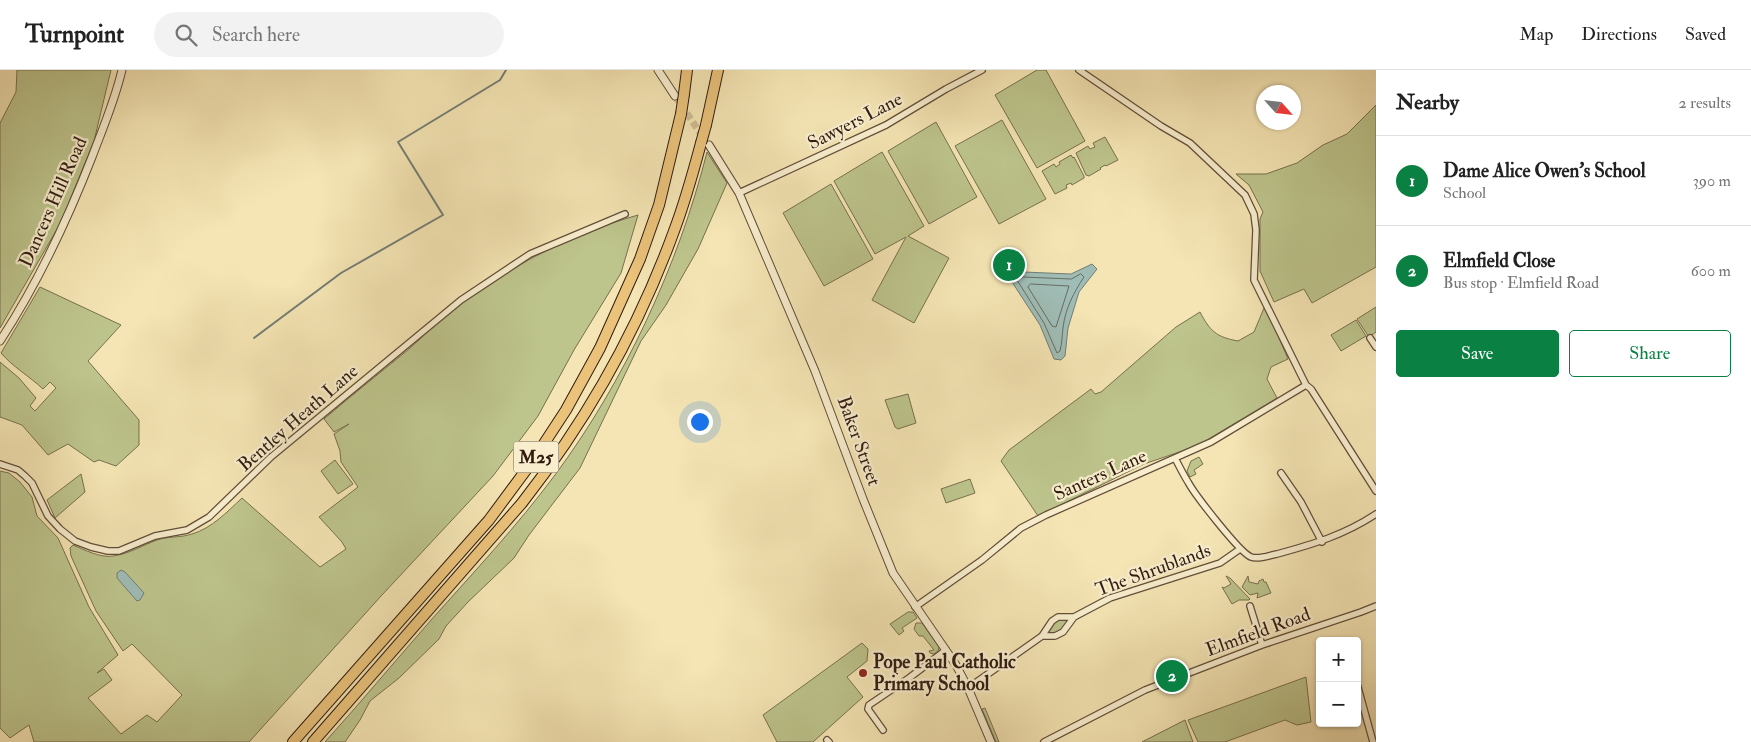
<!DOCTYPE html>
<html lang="en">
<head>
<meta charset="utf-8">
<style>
	:root { --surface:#fff; --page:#f2f2f2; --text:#222; --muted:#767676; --line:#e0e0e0; --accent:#0b8043 }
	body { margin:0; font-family:"IM FELL Double Pica",serif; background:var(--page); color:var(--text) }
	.controls { position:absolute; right:15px; bottom:15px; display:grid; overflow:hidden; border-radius:5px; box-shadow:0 1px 4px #0004 }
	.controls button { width:45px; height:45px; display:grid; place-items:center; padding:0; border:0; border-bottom:1px solid var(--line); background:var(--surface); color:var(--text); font:25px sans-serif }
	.compass { position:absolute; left:1256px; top:15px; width:45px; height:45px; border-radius:50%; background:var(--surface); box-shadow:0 1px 4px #0004; rotate:117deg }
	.you { position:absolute; left:699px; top:351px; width:18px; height:18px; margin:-12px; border:4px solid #fff; border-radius:50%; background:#1a73e8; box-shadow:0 0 0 8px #1a73e833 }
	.badge { display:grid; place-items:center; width:32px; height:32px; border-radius:50%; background:var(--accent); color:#fff; font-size:16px; font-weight:700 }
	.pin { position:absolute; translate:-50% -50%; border:2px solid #fff; box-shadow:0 1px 5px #0006 }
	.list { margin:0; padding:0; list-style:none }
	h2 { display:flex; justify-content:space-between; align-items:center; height:65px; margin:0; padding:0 20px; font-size:21px }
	h2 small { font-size:16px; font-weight:400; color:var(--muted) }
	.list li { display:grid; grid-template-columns:32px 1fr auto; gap:15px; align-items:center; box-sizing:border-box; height:90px; padding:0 20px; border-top:1px solid var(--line) }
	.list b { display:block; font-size:19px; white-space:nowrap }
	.list p { margin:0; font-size:16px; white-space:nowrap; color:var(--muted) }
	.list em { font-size:16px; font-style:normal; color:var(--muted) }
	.actions { display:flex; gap:10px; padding:15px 20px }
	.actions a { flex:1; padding:11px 0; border:1px solid var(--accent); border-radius:5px; text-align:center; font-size:18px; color:var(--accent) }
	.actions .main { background:var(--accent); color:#fff }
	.icon { flex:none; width:28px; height:28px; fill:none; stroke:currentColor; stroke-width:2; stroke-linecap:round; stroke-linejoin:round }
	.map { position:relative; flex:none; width:1376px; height:672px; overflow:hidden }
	header { display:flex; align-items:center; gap:30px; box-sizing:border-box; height:70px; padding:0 25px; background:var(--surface); border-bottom:1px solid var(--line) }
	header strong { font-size:24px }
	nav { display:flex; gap:28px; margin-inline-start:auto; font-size:18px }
	.search { width:350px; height:45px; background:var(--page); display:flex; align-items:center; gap:12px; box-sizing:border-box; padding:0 18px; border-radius:28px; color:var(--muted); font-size:19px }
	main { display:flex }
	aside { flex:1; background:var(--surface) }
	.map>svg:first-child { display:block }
</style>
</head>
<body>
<header>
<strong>Turnpoint</strong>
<div class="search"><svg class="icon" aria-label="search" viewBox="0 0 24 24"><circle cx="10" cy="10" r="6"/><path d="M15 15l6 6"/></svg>Search here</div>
<nav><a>Map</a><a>Directions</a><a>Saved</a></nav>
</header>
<main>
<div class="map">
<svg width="1376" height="672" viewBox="0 0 1376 672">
	<rect width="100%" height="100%" fill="#f5e5b4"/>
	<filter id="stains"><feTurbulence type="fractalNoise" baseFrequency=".004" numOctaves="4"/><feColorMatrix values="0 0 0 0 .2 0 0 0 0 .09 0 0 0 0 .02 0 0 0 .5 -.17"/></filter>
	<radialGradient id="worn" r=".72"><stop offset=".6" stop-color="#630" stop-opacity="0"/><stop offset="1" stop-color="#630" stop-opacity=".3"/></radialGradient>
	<path fill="#bdc48c" stroke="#77704e" d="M17,0H111L94,71L60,154L0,258V53L16,22Z
		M1037,0H1046L1085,71L1037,98L995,25Z
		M1376,35V197L1312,233L1304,219L1274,232L1260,201V149L1263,142L1249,115L1236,104H1266L1297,93L1323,75L1347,64Z
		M1002,50L1046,129L999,154L955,76Z
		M936,52L977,127L929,154L888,81Z
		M1105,67L1118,90L1106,96L1105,95L1100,98L1101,99L1089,106L1086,105L1076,83L1088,76L1090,79L1095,77L1093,73Z
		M707,82L727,113L698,179L666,235L641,271L580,398L529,465L514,488L468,532L446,556L439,569L399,608L370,631L360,650L345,672H325C361,632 396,590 432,549C474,502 517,456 555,405C624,312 679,194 707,82Z
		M882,82L924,156L908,166L949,188L914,253L872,230L906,167L875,184L834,111Z
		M1071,85L1073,88L1074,87L1084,106V108L1072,115L1071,113L1066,115L1067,118L1055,124L1042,101L1054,94L1056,97L1060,94L1059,92Z
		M831,114L873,189L824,216L783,143Z
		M638,145L621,203L574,280L538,346L493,406L382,525L249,672H34L29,655L10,668L0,658V401L9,403L20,412L32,427L37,446L58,468L89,537L118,585L97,603L104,599L112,610L88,628L121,664L147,645L157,652L182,625L132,574L123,581L96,541L71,486L70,478L73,475C85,480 100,488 113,486C129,484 143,475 157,470C168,466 180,468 192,464C212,458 227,442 242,428L320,497L346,479L342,472L319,447L358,417L341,392L340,381L334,364L349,354L334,362L324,349C352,325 381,302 409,279C421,269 431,257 443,248C500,201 567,165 638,145Z
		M40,217L121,255L88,291L139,350V375L116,396L99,390L94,392L68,374L48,385L22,355L0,347V292L19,308L36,328L30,336L35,341L56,318L50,312L43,319C29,306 13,297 1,283Z
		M1376,237V262L1369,267L1357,249Z
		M1264,238L1267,240L1288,289L1271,297L1267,309L1277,328L1197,376L1144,394L1038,446L1001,391L1009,380L1091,319L1095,324L1101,322L1176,257L1200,242C1210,261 1216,267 1238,271L1254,262Z
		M1356,250L1366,266L1341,281L1331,265Z
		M908,324L916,353L898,359L895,357L885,330Z
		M1199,387L1203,394L1194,400L1196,404L1190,407L1187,401L1191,391Z
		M335,390L353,414L338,424L321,401Z
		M81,404L85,422L55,448L47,430Z
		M970,409L975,423L946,433L941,419Z
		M1226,506L1230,508L1250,529L1249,530H1239L1232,534L1222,517L1224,518L1231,514Z
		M1248,506L1249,512L1258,514L1259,511L1263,509L1264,512H1266L1271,523L1257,528L1258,523L1250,525L1242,517Z
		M908,542H913L917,548L902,558L904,561L899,565L890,554Z
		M1064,548L1067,550V555L1059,563L1050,564L1048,561C1051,553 1056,550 1064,548Z
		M916,553H922L939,577L938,581L934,584L930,583L929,581L934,580L923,566H919L914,559Z
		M862,573L868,579L867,591L847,607L863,627L813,672H777L763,645Z
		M1306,607L1311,652L1297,655L1285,650L1225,672H1198L1188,650Z
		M985,638L999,672H996L982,639Z
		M1185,650L1193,672H1142Z"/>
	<path fill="#9fbdb6" stroke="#737d74" d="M1092,194L1097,199L1079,222L1068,258L1065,286L1061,290L1054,289L1040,255L1012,212L1013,204L1023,202L1071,204Z
		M121,500L125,502L144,523L140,530L137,531L117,508V503Z"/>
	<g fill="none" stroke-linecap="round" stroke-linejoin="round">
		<path stroke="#686c64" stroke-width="1" d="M1081,204L1084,207C1074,222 1065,239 1063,258C1062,266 1062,273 1060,281L1057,283L1044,253L1017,210L1023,207L1071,209Z
			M1031,214L1069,216L1056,257L1052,256L1028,217Z"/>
		<path stroke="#737d74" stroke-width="2" d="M254,268L341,203L443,145L398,72L500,10L506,0"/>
		<path stroke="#cebd93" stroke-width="7" stroke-dasharray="7 3.5" stroke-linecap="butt" d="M675,26L703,67"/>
		<g stroke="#624e3a" stroke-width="8">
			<path id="minor" d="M1079,0L1161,56L1190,73L1245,125L1254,144L1256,160L1254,210L1306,315L1311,319L1376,421
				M739,123L886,55L946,19L982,0
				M1370,268L1376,277
				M1175,388C1179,396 1183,404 1188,412C1195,425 1240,483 1251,487C1259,490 1270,485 1277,484C1314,474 1344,465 1376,444
				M0,394L18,400L25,406L32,413L48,446L60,459L75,471L91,477L108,481H119L155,466L187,460L209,447L271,387L461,230L530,184L625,144
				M1281,403L1301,432L1322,472
				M1250,536L1262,575
				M915,537L982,490L1021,458L1046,445L1211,372L1306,315
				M1042,566H1055L1063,562L1074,547L1110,528L1220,493L1240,479
				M1357,614L1373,672
				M968,618L1042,566L1052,551L1058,547H1074
				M883,660L868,639L869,635L909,608L946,580
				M827,670L829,672
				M1044,672L1145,620L1262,575L1361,542L1376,536"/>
		</g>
		<g stroke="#624e3a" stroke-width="9">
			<path id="tertiary" d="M658,0L675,26
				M709,75L739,123L815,301L863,429L893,503L956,595L968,618L991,672
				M0,271C38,213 67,151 92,87C103,58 115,30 122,0"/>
		</g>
		<g stroke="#311c11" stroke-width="12">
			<path id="motorway" d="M684,24L687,0
				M706,55L718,0
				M293,672L489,450L532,392L566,340L600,278L640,189L659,135L681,44
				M313,672L522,433C587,350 638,260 674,161C685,132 693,103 701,73"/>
		</g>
		<use href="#minor" stroke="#f8eece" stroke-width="5.5"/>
		<use href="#tertiary" stroke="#f8eece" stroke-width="7"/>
		<use href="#motorway" stroke="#eac27a" stroke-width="10"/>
		<g stroke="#311c11" stroke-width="12" stroke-linecap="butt">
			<path id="motorway-bridge" d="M681,44L684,24
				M701,73L706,55"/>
		</g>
		<use href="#motorway-bridge" stroke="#eac27a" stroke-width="10"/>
	</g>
	<circle fill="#8f2418" stroke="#f8eece" stroke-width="2" cx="863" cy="603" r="5"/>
	<g text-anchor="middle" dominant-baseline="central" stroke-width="4.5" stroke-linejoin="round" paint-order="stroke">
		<rect fill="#f8eece" stroke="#6d5b4a" stroke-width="1" x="513.5" y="371.5" width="45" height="31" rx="4"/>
		<g font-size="18" font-weight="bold" fill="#311c11">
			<text x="536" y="387">M25</text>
		</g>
		<g font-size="19" fill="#311c11" stroke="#f8eece">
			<text transform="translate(855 51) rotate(-27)">Sawyers Lane</text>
			<text transform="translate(53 132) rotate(-66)">Dancers Hill Road</text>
			<text transform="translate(298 348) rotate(-41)">Bentley Heath Lane</text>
			<text transform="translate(859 371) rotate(70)">Baker Street</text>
			<text transform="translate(1100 405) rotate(-24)">Santers Lane</text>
			<text transform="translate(1153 500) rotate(-20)">The Shrublands</text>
			<text transform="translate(1258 562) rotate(-20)">Elmfield Road</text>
		</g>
		<g font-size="19" font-weight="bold" fill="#311c11" stroke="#f8eece" text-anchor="start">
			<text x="873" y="592">Pope Paul Catholic<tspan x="873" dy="22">Primary School</tspan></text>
		</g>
	</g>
	<rect width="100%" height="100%" filter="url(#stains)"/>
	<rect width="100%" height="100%" fill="url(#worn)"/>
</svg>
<div class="controls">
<button>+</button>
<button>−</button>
</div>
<svg class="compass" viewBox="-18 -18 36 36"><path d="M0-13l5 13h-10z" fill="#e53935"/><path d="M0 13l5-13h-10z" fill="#767676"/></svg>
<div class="you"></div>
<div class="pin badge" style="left:1009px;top:195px">1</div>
<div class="pin badge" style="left:1172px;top:606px">2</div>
</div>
<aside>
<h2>Nearby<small>2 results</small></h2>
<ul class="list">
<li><span class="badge">1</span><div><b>Dame Alice Owen's School</b><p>School</p></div><em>390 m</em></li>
<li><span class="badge">2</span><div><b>Elmfield Close</b><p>Bus stop · Elmfield Road</p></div><em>600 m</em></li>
</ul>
<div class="actions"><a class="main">Save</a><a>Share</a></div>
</aside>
</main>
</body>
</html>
